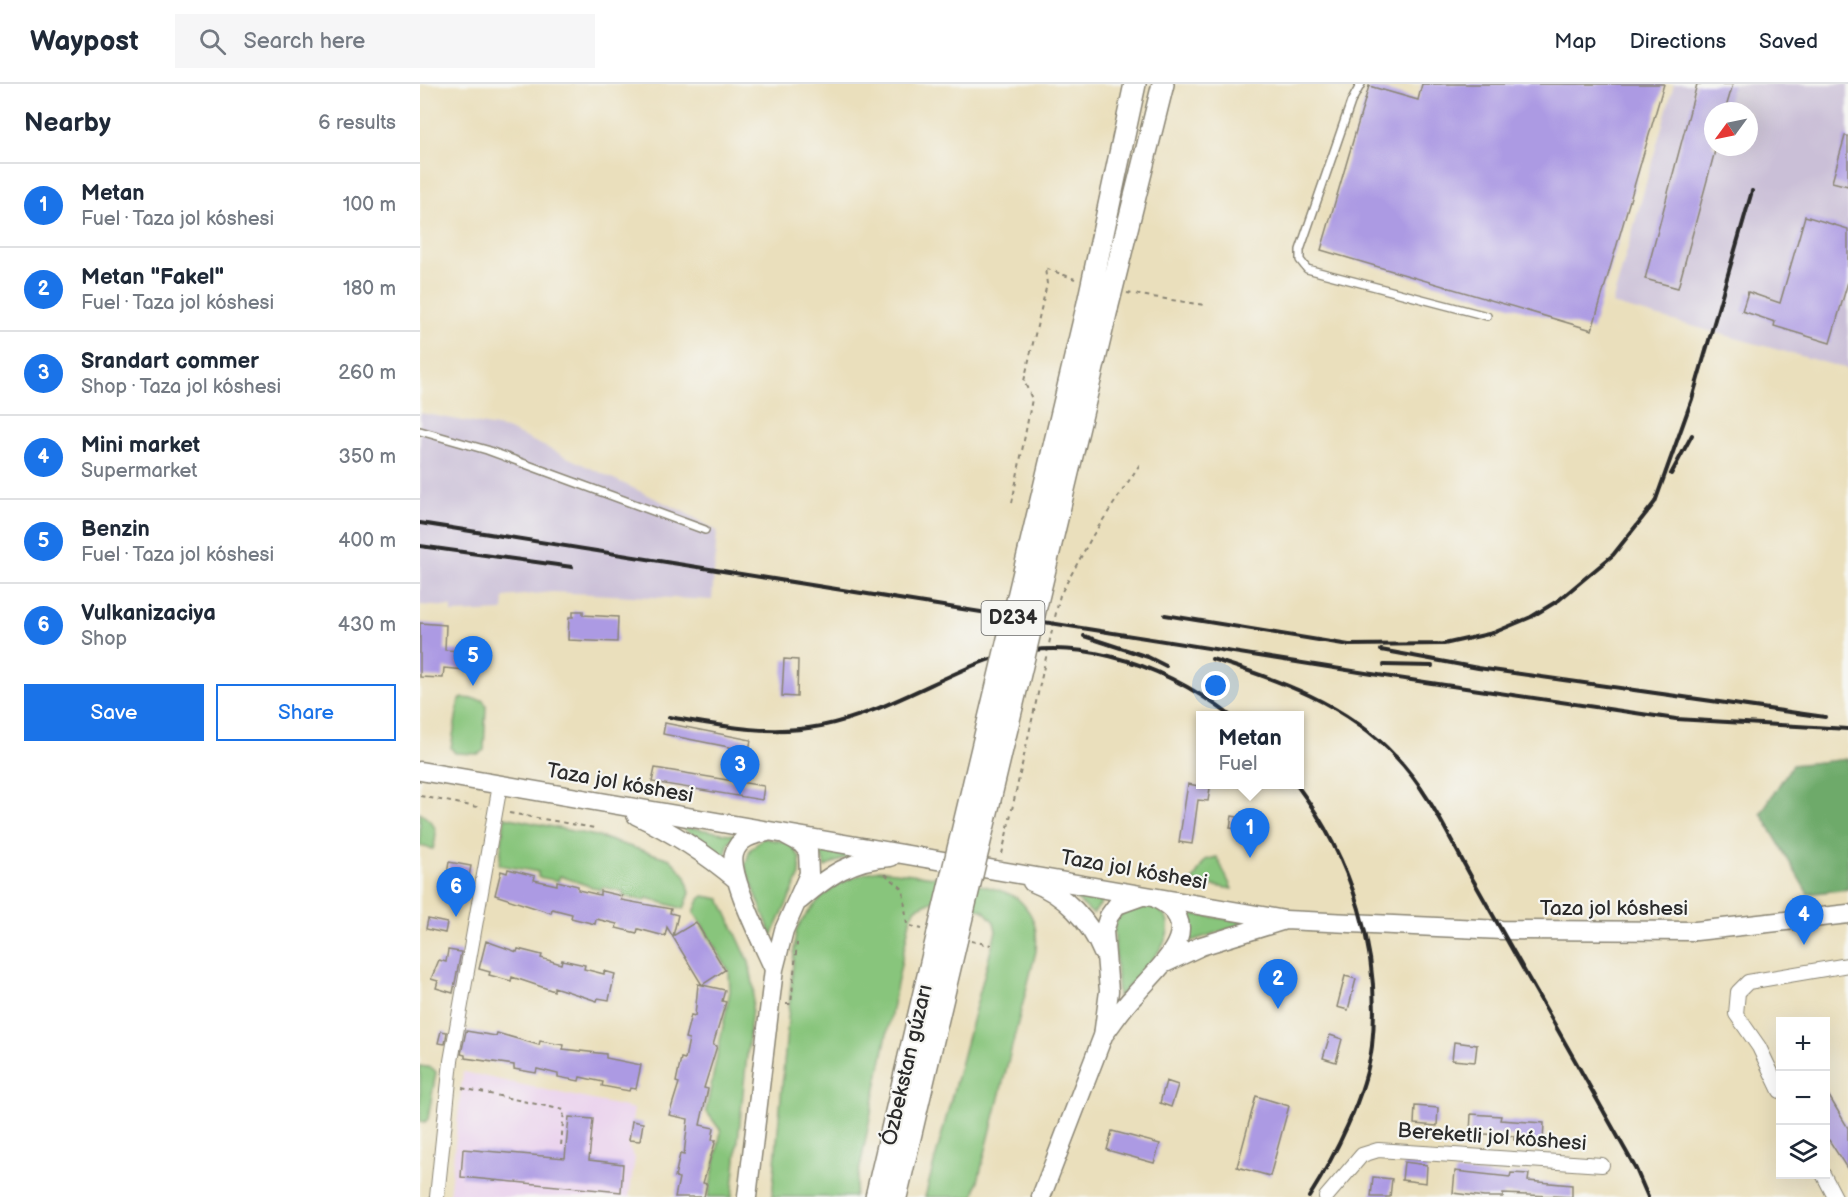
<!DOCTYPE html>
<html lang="en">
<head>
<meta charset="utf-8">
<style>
	:root { --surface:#fff; --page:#f6f6f7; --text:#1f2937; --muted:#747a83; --line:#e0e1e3; --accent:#1a73e8 }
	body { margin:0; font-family:"Balsamiq Sans",sans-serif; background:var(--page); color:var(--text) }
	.controls { position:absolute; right:18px; bottom:18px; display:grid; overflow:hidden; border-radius:0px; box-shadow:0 6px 24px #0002 }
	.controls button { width:54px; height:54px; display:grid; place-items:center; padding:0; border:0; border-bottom:2px solid var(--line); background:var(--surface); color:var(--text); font:30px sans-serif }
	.compass { position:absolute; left:1284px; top:18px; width:54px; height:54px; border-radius:50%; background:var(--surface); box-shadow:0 6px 24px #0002; rotate:237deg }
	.you { position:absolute; left:796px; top:602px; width:21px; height:21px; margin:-15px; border:4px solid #fff; border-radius:50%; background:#1a73e8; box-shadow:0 0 0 9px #1a73e833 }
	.badge { display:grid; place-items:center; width:39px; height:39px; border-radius:50%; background:var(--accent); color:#fff; font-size:20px; font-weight:700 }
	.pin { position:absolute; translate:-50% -50px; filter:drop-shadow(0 2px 3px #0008) }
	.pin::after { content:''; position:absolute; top:32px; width:21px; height:18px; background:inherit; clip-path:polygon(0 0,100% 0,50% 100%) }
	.popup { position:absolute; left:776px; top:627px; width:108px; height:78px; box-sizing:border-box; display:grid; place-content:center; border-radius:0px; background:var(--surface); filter:drop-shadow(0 2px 4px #0005); font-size:20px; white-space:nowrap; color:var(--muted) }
	.popup b { font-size:22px; color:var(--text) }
	.popup::after { content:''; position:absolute; left:50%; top:100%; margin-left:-12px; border:12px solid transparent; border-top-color:var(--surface) }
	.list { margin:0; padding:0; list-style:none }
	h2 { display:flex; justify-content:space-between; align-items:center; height:78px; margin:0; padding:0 24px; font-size:26px }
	h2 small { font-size:20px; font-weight:400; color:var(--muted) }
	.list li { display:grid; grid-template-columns:39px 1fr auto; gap:18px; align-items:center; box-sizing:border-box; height:84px; padding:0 24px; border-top:2px solid var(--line) }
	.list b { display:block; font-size:22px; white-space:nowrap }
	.list p { margin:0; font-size:20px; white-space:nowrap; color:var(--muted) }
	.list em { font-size:20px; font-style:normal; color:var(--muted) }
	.actions { display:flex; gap:12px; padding:18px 24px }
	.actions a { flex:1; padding:14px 0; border:2px solid var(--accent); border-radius:0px; text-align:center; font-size:21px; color:var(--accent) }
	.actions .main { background:var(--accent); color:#fff }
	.icon { flex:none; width:33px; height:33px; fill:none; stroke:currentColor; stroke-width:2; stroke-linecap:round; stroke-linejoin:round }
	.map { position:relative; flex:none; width:1428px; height:1113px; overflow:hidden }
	header { display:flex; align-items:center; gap:36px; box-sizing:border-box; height:84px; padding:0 30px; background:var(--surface); border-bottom:2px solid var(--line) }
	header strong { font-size:28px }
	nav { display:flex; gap:33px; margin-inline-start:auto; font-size:21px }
	.search { width:420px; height:54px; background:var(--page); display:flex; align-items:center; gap:15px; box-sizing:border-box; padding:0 21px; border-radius:0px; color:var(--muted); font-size:22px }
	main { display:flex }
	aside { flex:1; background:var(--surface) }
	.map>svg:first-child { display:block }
</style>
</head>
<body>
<header>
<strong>Waypost</strong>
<div class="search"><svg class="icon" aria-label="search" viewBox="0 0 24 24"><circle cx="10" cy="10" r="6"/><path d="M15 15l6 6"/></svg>Search here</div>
<nav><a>Map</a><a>Directions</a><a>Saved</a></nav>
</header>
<main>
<aside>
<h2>Nearby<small>6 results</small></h2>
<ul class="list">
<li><span class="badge">1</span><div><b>Metan</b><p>Fuel · Taza jol kóshesi</p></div><em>100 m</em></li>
<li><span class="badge">2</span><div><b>Metan &quot;Fakel&quot;</b><p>Fuel · Taza jol kóshesi</p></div><em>180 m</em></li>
<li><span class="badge">3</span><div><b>Srandart commer</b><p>Shop · Taza jol kóshesi</p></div><em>260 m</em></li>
<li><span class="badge">4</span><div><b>Mini market</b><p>Supermarket</p></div><em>350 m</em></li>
<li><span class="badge">5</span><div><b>Benzin</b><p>Fuel · Taza jol kóshesi</p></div><em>400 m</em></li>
<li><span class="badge">6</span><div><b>Vulkanizaciya</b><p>Shop</p></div><em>430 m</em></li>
</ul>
<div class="actions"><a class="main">Save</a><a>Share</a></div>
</aside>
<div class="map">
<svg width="1428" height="1113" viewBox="0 0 1428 1113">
	<rect width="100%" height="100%" fill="#f6f6f2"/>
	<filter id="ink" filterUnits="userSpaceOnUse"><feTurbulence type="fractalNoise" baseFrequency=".0167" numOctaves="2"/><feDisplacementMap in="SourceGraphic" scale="12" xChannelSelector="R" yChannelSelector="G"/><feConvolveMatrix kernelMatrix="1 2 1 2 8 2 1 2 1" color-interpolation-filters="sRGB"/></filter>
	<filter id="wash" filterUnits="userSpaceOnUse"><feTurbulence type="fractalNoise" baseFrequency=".008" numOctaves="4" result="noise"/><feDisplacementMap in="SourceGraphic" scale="24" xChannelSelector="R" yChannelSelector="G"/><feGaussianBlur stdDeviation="1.35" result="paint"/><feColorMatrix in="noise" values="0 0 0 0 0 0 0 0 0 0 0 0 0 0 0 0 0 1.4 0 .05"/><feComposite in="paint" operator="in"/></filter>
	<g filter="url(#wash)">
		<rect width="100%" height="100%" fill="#eadfbc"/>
		<path fill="#ead1ed" d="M43,988L214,1025L208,1062L215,1074L209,1113H29Z"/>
		<path fill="#cabfd7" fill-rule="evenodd" d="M1254,0H1428V285L1192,220ZM1293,27H1329V63H1293Z
			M0,329L87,345L262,427L297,447L292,516L132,508L84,513L83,527L32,529V523L0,521Z"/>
		<path fill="#88c57b" stroke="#5a7853" stroke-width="1.5" d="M43,614L63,616L66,621L64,666L58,670L35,669L31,664L39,616Z
			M0,729C16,740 19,746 13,765L0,762Z
			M85,733L176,752L250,775L266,792L270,809L264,825L227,814L225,817L203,812L204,808L183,803L181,806L140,792L138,797L118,793V788L79,781Z
			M260,742L316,751L309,758L304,776L286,760Z
			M343,754L370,759L380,774V791L352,852L325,782L330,766Z
			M400,765L432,771L405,783Z
			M797,773L812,805L772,798L785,776Z
			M459,786C488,790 580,798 599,816C615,831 618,847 616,867L554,1113H505L576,847L574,838L563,826L514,816L496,824L490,836L434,1113H352L376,846C396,813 420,793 459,786Z
			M647,807L686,813L673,830Z
			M284,812L300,815L329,878L334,905L312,1113H288L301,1047L286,1027L310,907L309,887L274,828L279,816Z
			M719,819C786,832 720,890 698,913L694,841L703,828Z
			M771,830L830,838L771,857Z
			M0,982L12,984L16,988L8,1035L5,1038L0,1037Z"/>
		<path fill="#6eaa6b" stroke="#4c6a4b" stroke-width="1.5" d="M1428,675V805L1388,810L1341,729L1372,681Z"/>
		<g id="blocks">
			<path fill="#ac9ae3" d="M1002,0H1244L1172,246L901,166L949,2L998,16Z
				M1277,0H1313L1305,27H1293V63H1296L1258,204L1225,195Z
				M1425,52H1428V102L1412,98Z
				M1385,132L1428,145V198L1410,259L1354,242L1355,238L1322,227L1328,208L1360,219Z
				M153,527H163V531L198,533L197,558L148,556L149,533H153Z
				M0,539L26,541L25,566L58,568L57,581H49L46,586L24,584L23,594L0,593Z
				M364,575L378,576L377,613L362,612Z
				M245,639L331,656L329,667L243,650Z
				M235,684L344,702L342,716L232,698Z
				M768,700L790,704L788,717L778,716L772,760L759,758Z
				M812,732L823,734L821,746L810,744Z
				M29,778L51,782L46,807L25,802Z
				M88,785L115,792L114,796L137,801V797L158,802V806L180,811V807L202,812L201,816L251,825L250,829L258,831L253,852L276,838L305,886L282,901L247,843L245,852L218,845L217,849L196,844L197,840L176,835L175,840L151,834L152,830L132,825L131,829L75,811L81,787L87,789Z
				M8,835L27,839L25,849L6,845Z
				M66,857L97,868L98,865L122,871L121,874L141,880L142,876L165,881L164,885L184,890V887L195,890L189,916L178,914L177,917L134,903V907L92,893L91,897L69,891L70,888L59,885Z
				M28,866L41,868L33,909L16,904L18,897L11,895L19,876L26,878Z
				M925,892L936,895L928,926L917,923Z
				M278,900L305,906L302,917L306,918L293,961L297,962L284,1004L288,1005L280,1041L294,1044L292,1056H296L283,1099L287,1100L284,1113H255L259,1094L255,1093L260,1070L264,1071L268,1035L249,1031L259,999L256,998L261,974L265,975L269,955L265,954L271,931L275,932Z
				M21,947L27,948L25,960L18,959Z
				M46,947L76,952L77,949L119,961L120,957L144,961L143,965L186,970V974L221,981L216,1005L210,1004L209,1007L182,1002L183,998L160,993L159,997L138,993V990L117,985L116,989L94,985V981L45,974V971L41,970Z
				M910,951L922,955L916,978L903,974Z
				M1034,958L1057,961L1055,978L1032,976Z
				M746,997L758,1001L751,1023L740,1019Z
				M1406,1007L1428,1044V1086L1409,1056L1406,1058Z
				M836,1012L869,1022L850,1092L817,1083Z
				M995,1022L1018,1024L1017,1042L994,1040Z
				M1051,1030L1081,1032L1080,1036L1124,1039L1123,1058L1094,1056V1052L1050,1049Z
				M149,1033L173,1035L169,1076L203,1080L201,1108L41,1093L43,1065L145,1074Z
				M212,1037L223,1039L220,1057L209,1056Z
				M692,1047L740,1060L734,1079L687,1066Z
				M984,1078L1007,1081L1006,1099L982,1096Z
				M1035,1087L1090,1093L1091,1089L1109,1090L1108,1097L1152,1101V1113L1083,1110V1113H1064L1033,1109Z
				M953,1093L972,1095L970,1113H951Z"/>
		</g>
	</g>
	<g filter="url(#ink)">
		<use href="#blocks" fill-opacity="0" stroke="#8a8574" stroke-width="1.5"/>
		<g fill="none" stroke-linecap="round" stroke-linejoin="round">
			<g stroke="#8a8574" stroke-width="10">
				<path id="lane" d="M941,0L931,18L880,166V176L887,185L1067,232
					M0,347L67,366L285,446"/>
			</g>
			<g stroke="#8a8574" stroke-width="16">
				<path id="street" d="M1360,1007L1339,963L1316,930L1318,908L1328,898L1428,881
					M1403,1090L1415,1113
					M17,1113L31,977L80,701
					M906,1113L942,1071L958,1066L1182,1081"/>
			</g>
			<g stroke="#8a8574" stroke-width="21">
				<path id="secondary" d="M0,687L865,836L1082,846L1276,847L1428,830
					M216,731C254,749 285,769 317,796
					M347,748C334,750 318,754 314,770C308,792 344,862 354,885
					M612,798C644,810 670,837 683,869
					M380,816C409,791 432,775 471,773
					M745,879L781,862L862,837
					M685,949C694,937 703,923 714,912C736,885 791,843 737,815
					M327,1113L354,885L364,846L389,790L388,767L381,759L366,751
					M621,1113L683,952L689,907L684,847L689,832L697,821L722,812"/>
			</g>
			<g stroke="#8a8574" stroke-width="24">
				<path id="primary" d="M668,219L715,0
					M687,225L743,0
					M456,1113L518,849
					M476,1113L537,854"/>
			</g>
			<path stroke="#8a8574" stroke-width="2" stroke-dasharray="4.5 4.5" stroke-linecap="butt" d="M707,209L784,221
				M592,419L612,315L604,297L627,200L625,184L655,195
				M0,712L62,724
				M89,729L174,744
				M582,770L640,511L673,451L722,377
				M465,790L483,805L487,841L502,845
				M551,857L571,861
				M366,920H371L377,859
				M42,1004L144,1026L141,1062"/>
			<use href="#lane" stroke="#fff" stroke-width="7"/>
			<use href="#street" stroke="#fff" stroke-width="14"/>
			<use href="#secondary" stroke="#fff" stroke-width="18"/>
			<use href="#primary" stroke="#fff" stroke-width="21"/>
			<path stroke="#2b2b2b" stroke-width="4" d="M1251,390L1272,351
				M0,439L971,593L1256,635L1428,645
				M0,462L152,483
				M745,531L929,561L1024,560L1073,549L1111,533L1139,516L1193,471L1235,418L1272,315L1332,107
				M664,552L728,573L746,582
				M961,566L1058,584L1405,633
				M792,575C857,595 927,620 975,672C1010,708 1032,760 1057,803C1111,897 1163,991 1216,1085L1228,1113
				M964,581L1012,582
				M249,633C301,642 349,652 401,642C456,631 506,601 557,580C645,544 740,578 811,632
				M876,700C932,775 962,869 952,962C946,1011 915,1072 889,1113"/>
			<g stroke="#8a8574" stroke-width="24" stroke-linecap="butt">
				<path id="primary-bridge" d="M518,849L668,219
					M537,854L687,225"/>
			</g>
			<use href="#primary-bridge" stroke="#fff" stroke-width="21"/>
		</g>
	</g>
	<g text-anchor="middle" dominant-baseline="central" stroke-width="4.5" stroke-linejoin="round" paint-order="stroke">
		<rect fill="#f6f6f2" stroke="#686867" stroke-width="1.5" x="561.5" y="517" width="63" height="34" rx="4.5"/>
		<g font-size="20" font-weight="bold" fill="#2b2b2b">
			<text x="593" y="534">D234</text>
		</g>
		<g font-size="21" fill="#2b2b2b" stroke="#f6f6f2">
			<text transform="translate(200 699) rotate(10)">Taza jol kóshesi</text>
			<text transform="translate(714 786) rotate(10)">Taza jol kóshesi</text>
			<text x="1194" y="824">Taza jol kóshesi</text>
			<text transform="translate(487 981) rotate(-77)">Ózbekstan gúzarı</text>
			<text transform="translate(1072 1053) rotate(4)">Bereketli jol kóshesi</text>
		</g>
	</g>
</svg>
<div class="controls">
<button>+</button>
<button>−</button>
<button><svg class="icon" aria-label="layers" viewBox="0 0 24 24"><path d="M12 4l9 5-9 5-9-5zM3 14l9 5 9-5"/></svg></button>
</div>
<svg class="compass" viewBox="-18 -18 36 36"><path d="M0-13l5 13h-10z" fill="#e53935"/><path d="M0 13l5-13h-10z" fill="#747a83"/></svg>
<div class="you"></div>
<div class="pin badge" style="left:830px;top:774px">1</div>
<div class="popup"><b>Metan</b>Fuel</div>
<div class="pin badge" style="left:858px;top:925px">2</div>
<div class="pin badge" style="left:320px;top:711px">3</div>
<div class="pin badge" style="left:1384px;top:861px">4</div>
<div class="pin badge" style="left:53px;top:602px">5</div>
<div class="pin badge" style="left:36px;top:833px">6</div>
</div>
</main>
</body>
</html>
